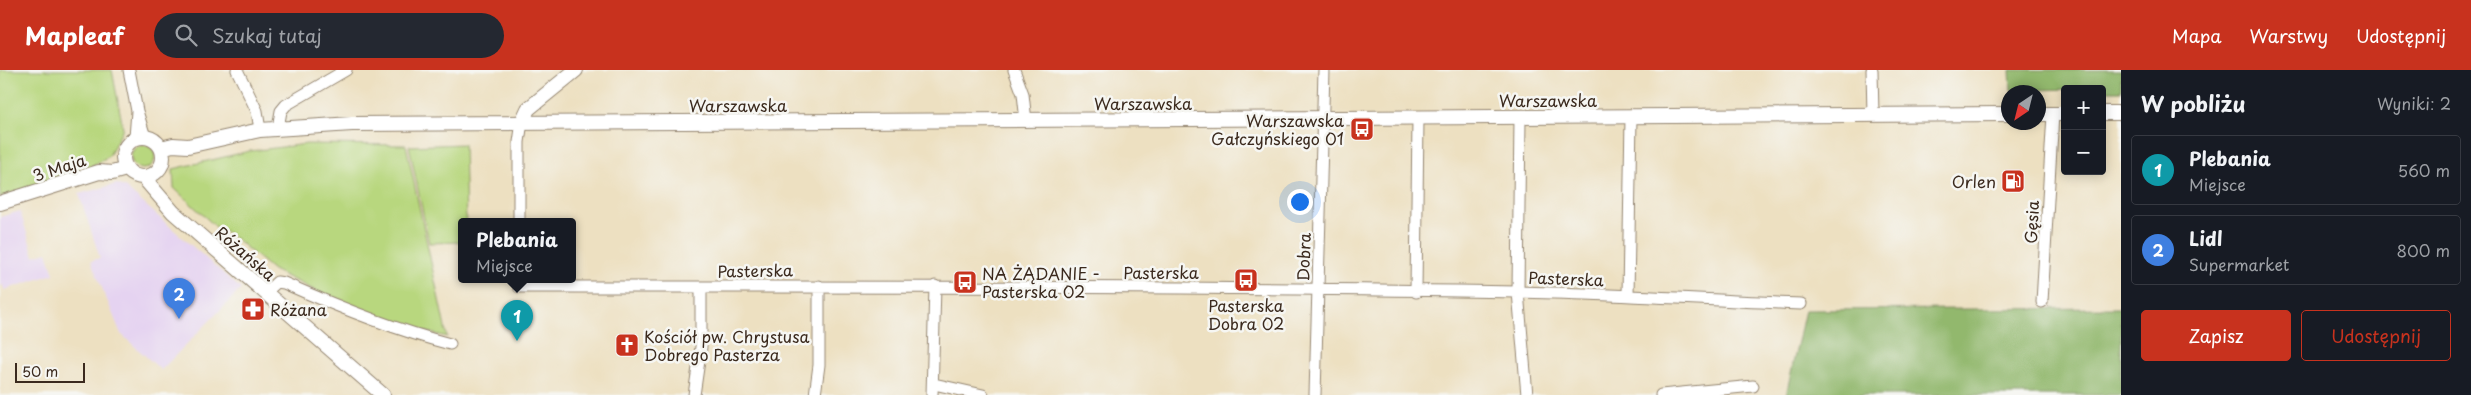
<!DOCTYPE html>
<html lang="pl">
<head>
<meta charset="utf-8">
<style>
	:root { --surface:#171b24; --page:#242831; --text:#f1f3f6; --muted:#9ea1a6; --line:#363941; --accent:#c8321e }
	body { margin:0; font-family:"Playpen Sans",sans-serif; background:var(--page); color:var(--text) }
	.controls { position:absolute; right:15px; top:15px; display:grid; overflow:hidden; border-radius:5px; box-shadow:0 2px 12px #0003 }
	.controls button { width:45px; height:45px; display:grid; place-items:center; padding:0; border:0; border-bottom:1px solid var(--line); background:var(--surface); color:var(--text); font:25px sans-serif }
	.compass { position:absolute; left:2001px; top:15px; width:45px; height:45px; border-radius:50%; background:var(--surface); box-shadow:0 2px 12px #0003; rotate:215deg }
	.scale { position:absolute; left:15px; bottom:12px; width:70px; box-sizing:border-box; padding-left:5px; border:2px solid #3b2a1e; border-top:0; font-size:14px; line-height:18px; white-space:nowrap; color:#3b2a1e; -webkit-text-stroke:4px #f6f6f2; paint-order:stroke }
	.you { position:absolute; left:1299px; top:131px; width:18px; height:18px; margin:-12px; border:4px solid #fff; border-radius:50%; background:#1a73e8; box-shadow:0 0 0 8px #1a73e833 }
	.badge { display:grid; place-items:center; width:32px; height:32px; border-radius:50%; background:var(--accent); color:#fff; font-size:16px; font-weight:700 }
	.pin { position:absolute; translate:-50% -41px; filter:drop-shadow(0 1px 2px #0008) }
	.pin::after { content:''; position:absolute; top:26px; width:18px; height:15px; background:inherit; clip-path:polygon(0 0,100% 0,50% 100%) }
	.popup { position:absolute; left:458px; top:148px; width:118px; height:65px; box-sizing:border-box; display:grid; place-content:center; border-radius:5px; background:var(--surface); filter:drop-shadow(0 1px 4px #0005); font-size:16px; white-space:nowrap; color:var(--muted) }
	.popup b { font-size:19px; color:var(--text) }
	.popup::after { content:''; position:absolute; left:50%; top:100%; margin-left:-10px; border:10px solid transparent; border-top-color:var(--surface) }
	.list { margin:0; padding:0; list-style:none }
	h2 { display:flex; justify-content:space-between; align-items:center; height:65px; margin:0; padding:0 20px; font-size:21px }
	h2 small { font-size:16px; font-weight:400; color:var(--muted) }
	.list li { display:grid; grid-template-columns:32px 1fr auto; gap:15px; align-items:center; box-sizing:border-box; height:70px; margin:0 10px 10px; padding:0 10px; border:1px solid var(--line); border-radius:5px }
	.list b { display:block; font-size:19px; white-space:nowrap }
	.list p { margin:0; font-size:16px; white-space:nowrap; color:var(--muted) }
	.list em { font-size:16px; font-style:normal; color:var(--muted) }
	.actions { display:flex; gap:10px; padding:15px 20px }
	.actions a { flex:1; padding:11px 0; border:1px solid var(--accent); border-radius:5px; text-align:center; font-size:18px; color:var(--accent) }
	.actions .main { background:var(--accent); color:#fff }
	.icon { flex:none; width:28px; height:28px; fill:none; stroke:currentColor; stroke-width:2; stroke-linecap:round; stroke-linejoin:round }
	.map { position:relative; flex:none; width:2121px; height:325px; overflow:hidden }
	header { display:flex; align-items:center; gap:30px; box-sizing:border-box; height:70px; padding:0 25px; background:var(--accent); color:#fff }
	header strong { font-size:24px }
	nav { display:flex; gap:28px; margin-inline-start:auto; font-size:18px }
	.search { width:350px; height:45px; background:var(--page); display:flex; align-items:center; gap:12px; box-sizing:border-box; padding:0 18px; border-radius:28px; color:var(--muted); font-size:19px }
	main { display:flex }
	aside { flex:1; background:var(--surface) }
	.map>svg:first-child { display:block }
</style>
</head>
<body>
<header>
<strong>Mapleaf</strong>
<div class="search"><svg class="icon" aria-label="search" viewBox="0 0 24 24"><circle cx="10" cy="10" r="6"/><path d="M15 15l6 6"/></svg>Szukaj tutaj</div>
<nav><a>Mapa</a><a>Warstwy</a><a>Udostępnij</a></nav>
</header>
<main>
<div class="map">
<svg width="2121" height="325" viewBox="0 0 2121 325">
	<rect width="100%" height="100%" fill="#f6f6f2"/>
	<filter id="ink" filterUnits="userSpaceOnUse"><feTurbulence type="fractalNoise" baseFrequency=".02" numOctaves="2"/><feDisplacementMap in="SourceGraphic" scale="10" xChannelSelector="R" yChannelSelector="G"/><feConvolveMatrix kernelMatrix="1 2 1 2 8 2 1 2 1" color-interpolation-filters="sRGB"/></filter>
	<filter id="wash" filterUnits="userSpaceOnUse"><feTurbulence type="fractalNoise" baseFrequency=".0096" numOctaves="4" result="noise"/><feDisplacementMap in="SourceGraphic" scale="20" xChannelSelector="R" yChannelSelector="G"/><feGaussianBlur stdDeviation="1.12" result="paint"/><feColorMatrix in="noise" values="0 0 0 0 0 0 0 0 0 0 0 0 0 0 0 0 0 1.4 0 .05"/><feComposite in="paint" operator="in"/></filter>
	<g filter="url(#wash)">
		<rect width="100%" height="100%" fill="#ede0c1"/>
		<path fill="#e5d3f1" d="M117,114L126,118L241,219L161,300L121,264L91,191L100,188L79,124Z
			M20,141L34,186L47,182L54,204L4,220L3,215L0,216V147Z"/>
		<path fill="#b8d77e" stroke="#7a804e" d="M0,0H112L123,58L109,86L88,98L0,127Z
			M307,74L406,75L447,267L398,255L349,237L273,200L230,164L216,157L174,118L173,99L250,81Z
			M464,74L466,152H462V172L429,173L409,76Z
			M131 87a12 12 0 1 1 24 0a12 12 0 1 1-24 0Z"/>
		<path fill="#92b86d" stroke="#667146" d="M2010,0H2121V21H2102V19L2011,20Z
			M2121,238V325H1786L1805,240Z"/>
	</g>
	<g filter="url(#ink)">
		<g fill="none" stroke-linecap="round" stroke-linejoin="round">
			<g stroke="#948570" stroke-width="13">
				<path id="minor" d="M129,0L137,41L145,67
					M237,0L257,41L260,60
					M1014,0L1023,24L1026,51
					M1872,0L1873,45
					M1520,48L1518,222L1527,325
					M278,58L281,41L286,35L346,0
					M135,68L137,41
					M519,152V72L522,52
					M519,210V217C852,217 1185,216 1518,222C1613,224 1707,230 1801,234
					M1416,222L1418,48
					M265,223L277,212L284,213C338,237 392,259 450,274
					M1628,226L1631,47
					M2042,232L2053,44
					M934,314L983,325
					M694,325L701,277V217
					M815,325L819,295V216
					M932,325L935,216
					M1315,325L1324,0
					M1661,325L1753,316"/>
			</g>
			<g stroke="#948570" stroke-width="16">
				<path id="tertiary" d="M2102,43H2121
					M2038,44H2065
					M522,52L528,39L576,0
					M123 87a20 20 0 1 1 40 0a20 20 0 1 1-40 0Z
					M161,78L173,75L188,76L260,60L352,54L2008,44
					M143,107L173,142L383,325
					M0,133L99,102L112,103L126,99"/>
			</g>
			<use href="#minor" stroke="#fff" stroke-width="11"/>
			<use href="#tertiary" stroke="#fff" stroke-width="14"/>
		</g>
	</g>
	<defs>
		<g id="bus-square" transform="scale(1.25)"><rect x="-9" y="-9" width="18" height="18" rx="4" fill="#c8321e" stroke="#f6f6f2"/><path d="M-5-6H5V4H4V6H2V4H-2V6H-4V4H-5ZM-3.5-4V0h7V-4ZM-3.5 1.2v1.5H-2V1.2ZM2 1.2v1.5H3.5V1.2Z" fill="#fff"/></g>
		<g id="fuel-square" transform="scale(1.25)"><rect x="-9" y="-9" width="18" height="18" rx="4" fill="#c8321e" stroke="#f6f6f2"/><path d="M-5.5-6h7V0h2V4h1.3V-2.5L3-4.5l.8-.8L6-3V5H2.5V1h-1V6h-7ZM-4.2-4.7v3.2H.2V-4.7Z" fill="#fff"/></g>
		<g id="pharmacy-square" transform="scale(1.25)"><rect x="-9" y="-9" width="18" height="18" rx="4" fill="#c8321e" stroke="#f6f6f2"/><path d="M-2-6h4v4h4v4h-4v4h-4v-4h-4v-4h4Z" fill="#fff"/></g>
		<g id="church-square" transform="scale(1.25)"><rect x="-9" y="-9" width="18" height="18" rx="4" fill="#c8321e" stroke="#f6f6f2"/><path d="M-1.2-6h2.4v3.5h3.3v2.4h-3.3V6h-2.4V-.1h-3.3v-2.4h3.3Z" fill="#fff"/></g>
	</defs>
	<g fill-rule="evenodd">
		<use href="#bus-square" x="1362" y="59"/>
		<use href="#fuel-square" x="2013" y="111"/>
		<use href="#bus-square" x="1246" y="210"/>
		<use href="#bus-square" x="965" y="212"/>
		<use href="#pharmacy-square" x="253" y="239"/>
		<use href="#church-square" x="627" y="275"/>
	</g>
	<g text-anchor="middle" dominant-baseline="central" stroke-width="5" stroke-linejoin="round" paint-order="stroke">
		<g font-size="16" fill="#3b2a1e" stroke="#f6f6f2">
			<text x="1548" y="30">Warszawska</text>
			<text x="1143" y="33">Warszawska</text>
			<text x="738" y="35">Warszawska</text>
			<text transform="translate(59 97) rotate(-18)">3 Maja</text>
			<text transform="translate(2031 152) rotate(-87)">Gęsia</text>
			<text transform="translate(246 183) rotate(41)">Różańska</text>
			<text transform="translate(1303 187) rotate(-88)">Dobra</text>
			<text transform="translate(755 200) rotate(-1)">Pasterska</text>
			<text x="1161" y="202">Pasterska</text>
			<text transform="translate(1566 208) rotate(2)">Pasterska</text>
		</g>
		<g font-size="16" fill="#3b2a1e" stroke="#f6f6f2" text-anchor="start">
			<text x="1344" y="50" text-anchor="end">Warszawska<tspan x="1344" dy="18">Gałczyńskiego 01</tspan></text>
			<text x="1996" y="111" text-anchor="end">Orlen</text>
			<text x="982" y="203">NA ŻĄDANIE -<tspan x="982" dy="18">Pasterska 02</tspan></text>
			<text x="1246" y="235" text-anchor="middle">Pasterska<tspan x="1246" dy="18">Dobra 02</tspan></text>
			<text x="270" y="239">Różana</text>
			<text x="644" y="266">Kościół pw. Chrystusa<tspan x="644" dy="18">Dobrego Pasterza</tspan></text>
		</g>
	</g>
</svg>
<div class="controls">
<button>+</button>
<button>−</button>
</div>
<svg class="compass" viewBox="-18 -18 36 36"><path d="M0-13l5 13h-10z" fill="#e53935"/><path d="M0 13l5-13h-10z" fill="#9ea1a6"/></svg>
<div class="scale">50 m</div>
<div class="you"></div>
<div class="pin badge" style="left:517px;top:271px;background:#0f9aa8">1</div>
<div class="popup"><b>Plebania</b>Miejsce</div>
<div class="pin badge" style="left:179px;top:249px;background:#3f7fe0">2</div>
</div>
<aside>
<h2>W pobliżu<small>Wyniki: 2</small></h2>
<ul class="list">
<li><span class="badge" style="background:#0f9aa8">1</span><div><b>Plebania</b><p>Miejsce</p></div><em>560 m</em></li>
<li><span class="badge" style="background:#3f7fe0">2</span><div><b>Lidl</b><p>Supermarket</p></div><em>800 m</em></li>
</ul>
<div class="actions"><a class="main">Zapisz</a><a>Udostępnij</a></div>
</aside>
</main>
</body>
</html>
